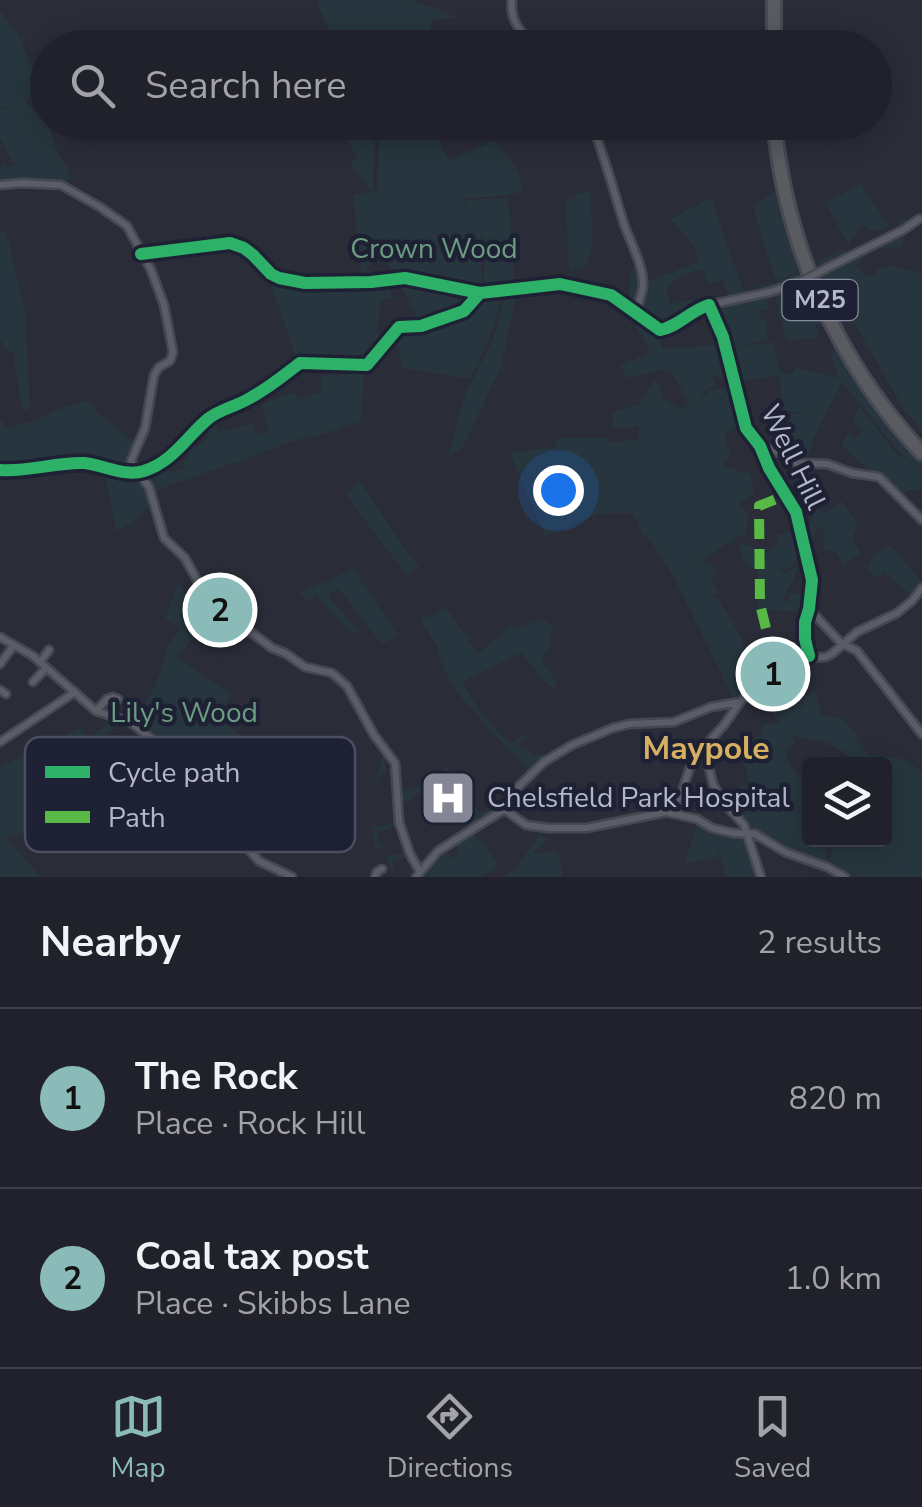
<!DOCTYPE html>
<html lang="en">
<head>
<meta charset="utf-8">
<style>
	:root { --surface:#20212a; --page:#282932; --text:#f1f3f6; --muted:#a2a3a8; --line:#3d3e47; --accent:#8bbbb9 }
	body { margin:0; font-family:"Nunito Sans",sans-serif; background:var(--page); color:var(--text) }
	.controls { position:absolute; right:30px; bottom:30px; display:grid; overflow:hidden; border-radius:10px; box-shadow:0 5px 25px #0003 }
	.controls button { width:90px; height:90px; display:grid; place-items:center; padding:0; border:0; border-bottom:2px solid var(--line); background:var(--surface); color:var(--text); font:50px sans-serif }
	.you { position:absolute; left:558px; top:490px; width:35px; height:35px; margin:-25px; border:8px solid #fff; border-radius:50%; background:#1a73e8; box-shadow:0 0 0 15px #1a73e833 }
	.badge { display:grid; place-items:center; width:65px; height:65px; border-radius:50%; background:var(--accent); color:#111; font-size:32px; font-weight:700 }
	.pin { position:absolute; translate:-50% -50%; border:5px solid #fff; box-shadow:0 2px 10px #0006 }
	.list { margin:0; padding:0; list-style:none }
	h2 { display:flex; justify-content:space-between; align-items:center; height:130px; margin:0; padding:0 40px; font-size:42px }
	h2 small { font-size:32px; font-weight:400; color:var(--muted) }
	.list li { display:grid; grid-template-columns:65px 1fr auto; gap:30px; align-items:center; box-sizing:border-box; height:180px; padding:0 40px; border-top:2px solid var(--line) }
	.list b { display:block; font-size:38px; white-space:nowrap }
	.list p { margin:0; font-size:32px; white-space:nowrap; color:var(--muted) }
	.list em { font-size:32px; font-style:normal; color:var(--muted) }
	.icon { flex:none; width:55px; height:55px; fill:none; stroke:currentColor; stroke-width:2; stroke-linecap:round; stroke-linejoin:round }
	.map { position:relative; flex:none; width:922px; height:877px; overflow:hidden }
	.search { position:absolute; background:var(--surface); box-shadow:0 5px 25px #0003; left:30px; right:30px; top:30px; height:110px; display:flex; align-items:center; gap:25px; box-sizing:border-box; padding:0 35px; border-radius:55px; color:var(--muted); font-size:38px }
	.sheet { height:490px; background:var(--surface) }
	nav { display:flex; justify-content:space-around; align-items:center; box-sizing:border-box; height:140px; border-top:2px solid var(--line); background:var(--surface); font-size:28px; color:var(--muted) }
	nav a { display:grid; justify-items:center; gap:5px }
	nav .on { color:var(--accent) }
	.map>svg:first-child { display:block }
</style>
</head>
<body>
<div class="map">
<svg width="922" height="877" viewBox="0 0 922 877">
	<rect width="100%" height="100%" fill="#2a2c38"/>
	<path fill="#27363e" d="M316,0H411L458,17L431,20V39L452,37L454,47H336Z
		M0,10L19,36L42,91L29,97L26,101L50,129L56,149L67,167L71,179L61,181L60,183H0V166L5,164L7,168L14,165L0,137V111L12,106L0,108Z
		M340,123H375L373,191L375,195L378,191L379,123H430L449,160L495,141C506,155 524,173 522,191L511,195L463,199L468,210L466,200L508,198L515,288L486,291L484,286L485,242L481,232L482,288C468,310 438,325 410,325L408,321L416,314L386,261L381,246L370,249L372,265L367,269L373,273L375,280L362,281L353,195L372,191L349,162L357,158Z
		M861,184L889,226L872,231L862,225L849,245L825,203Z
		M587,191L591,192L592,247L586,265L569,271L566,200Z
		M775,191L798,271L779,280L774,278L753,206Z
		M711,198L744,292L728,296L723,280L708,284L702,269L680,277L666,288L670,304L707,297L709,304L660,337L662,349L719,345L726,372L725,377L720,378L713,374L714,382L718,386C708,388 701,392 700,403L709,390L733,387L740,421L742,424L725,434V442L731,454L723,466L750,474L755,492L739,503L749,515L745,534L702,558L705,566L711,563L717,573L710,577L718,592L713,595L715,599L717,597L742,639L754,683L735,701L672,574L652,543L643,535L633,513H600L545,536L510,453L556,447L557,438H607L609,443L638,439L639,426L612,429L613,412L640,404L656,378L664,400L683,409L689,403L671,372L663,369L627,378L620,366L650,352L620,298L630,295V274L636,265L647,282L698,262L700,265L694,246L671,219Z
		M906,217L904,240L900,248C881,246 871,251 856,265L866,276L877,274L876,270L891,266L922,273V431L903,408L851,317L837,312L816,263L844,249L854,259L891,240L899,222Z
		M6,231L25,311L30,409L24,411L21,403L13,352L7,351L0,339V232Z
		M800,272L822,324L815,325L820,338L791,340L785,338L775,295L767,298L768,309L760,310L761,319L766,321L768,340L738,347L774,342L779,371L792,375L796,367L839,378L831,355L834,346L838,348L839,355L922,461V470L917,467L922,473V488L918,491L911,489L902,495L889,479L871,472L841,445L848,433L854,440L862,432L853,420L859,406L898,455L913,463L900,453L842,382L812,441L813,445L805,461H802L778,450L777,433H783L784,429L790,426L791,413L809,415L783,410L780,375L736,382L728,352L732,348H730L715,309L717,306L762,295L758,286L778,282Z
		M271,278C289,284 306,289 325,286V284L389,282L392,298L381,300L377,334H392L364,364L331,362L330,359L296,357L270,281Z
		M506,291L516,295L501,367L463,447L448,457L465,395L492,341Z
		M481,296H501C496,326 484,353 470,379L403,368L396,336L404,327L467,311Z
		M345,366L362,368L364,372L361,421L344,427L342,424L341,428L310,439L308,436L152,492L143,473L164,464L170,473L184,468L183,461L189,458L188,456L190,453L184,446L190,441L196,448L209,435L204,428L211,420H214L219,432L252,423L257,436L268,431L262,404L295,392L298,400L322,392V375L345,374Z
		M87,401L93,404L95,411L107,418L119,432L132,439L139,435L135,443L132,469L72,460L44,466L0,468V420L4,421L6,428C35,423 58,405 87,401Z
		M104,468C114,470 130,470 137,475C140,477 146,486 148,489C156,509 133,524 116,531Z
		M806,477L819,478L815,510L826,512L842,501L858,525L852,538L861,553L844,565L836,552L824,550V527L817,529L811,547L807,534L812,518L808,509L789,500L801,487Z
		M360,481L399,541L419,567L406,575L346,495Z
		M799,529L797,540L800,555C793,567 790,569 777,569L786,573L797,566C798,579 785,588 783,601L789,602V594H801L800,612L759,609L757,569L746,565L738,542L765,553L777,547V535Z
		M890,545L922,581L911,595L884,572L875,578L867,568L874,555Z
		M353,569L398,636L382,644L338,588L328,597L358,630L352,633L316,595L308,601L298,594Z
		M178,584L195,607L203,600L209,614L201,629L177,657L232,694L220,717L248,742L258,763L246,774L207,796L183,761L137,725L162,668L167,647L181,628L165,618Z
		M446,608L464,633L466,632L470,638L468,645L471,644L478,654L507,629L543,620L553,625L549,648L541,660L557,683L553,688L549,686L521,653L462,682L482,715L508,742L512,743L518,737L525,736L526,739L518,743L524,750L527,748L532,756L542,753L545,757L529,771L463,700L445,672L440,659L438,648L420,619L434,615Z
		M757,686L779,716L775,689L781,695L784,709L814,691L822,715L841,718L855,733L868,755C892,758 904,754 922,773V877H849L827,865L835,840L884,839L885,793L891,792L893,779L885,776L884,764H862L858,759L855,760L856,764H848L851,759C842,751 830,743 818,741C807,738 800,739 791,733L796,743L785,749C789,773 802,774 809,791C813,800 809,828 810,839L828,840L826,865L771,845L766,849L769,844C750,832 749,827 736,811L746,805L739,788L749,783L748,775L739,749L764,732L761,727L764,724L779,723L755,688Z
		M115,719L126,721L88,747L95,767L61,781C68,793 74,802 66,815L7,839L41,877H0V767L81,728L87,739Z
		M384,745L401,764L400,775L405,791L417,787L425,795L446,767L470,793L479,813L495,808L498,812L509,808L517,811L494,824L491,821L468,827L465,819L469,810L464,796L446,775L437,783L427,799L419,793L403,804C397,836 408,835 417,863L413,866L405,858L400,859L397,862L393,859L394,869H390L387,856L407,852L397,826L377,832V842L383,845L385,850L375,847L372,826H383L396,821V772L387,755L385,756L386,774L380,775L379,782H375L383,757L379,746Z
		M698,822L745,834L755,865L754,868H757L759,877H725L720,850L718,857L684,864Z
		M473,831L478,842H483L499,865L481,877H419L429,853L452,840L454,845L447,850L450,859L460,853L455,842Z
		M540,835L549,839L531,854L558,852L563,877H504L517,866Z"/>
	<g fill="none" stroke-linecap="round" stroke-linejoin="round">
		<g stroke="#464851" stroke-width="11">
			<path id="minor" d="M512,0C509,20 522,34 535,48
				M591,122C604,155 613,188 623,221C629,240 642,262 643,282C644,293 637,299 638,313
				M0,185L22,183L61,185L100,207L127,226L151,270L164,305L173,352L170,361L159,367L154,375L145,428L131,461L136,472
				M141,254L230,243L244,248L253,255L271,274L279,278L305,283L371,282L405,278L480,293L560,284L611,295L660,330C678,327 691,310 709,305L723,337L746,428L760,446L769,468L796,512L812,580L809,609L805,622V639L809,656
				M823,270L903,230L919,219
				M709,305L770,292L802,281
				M761,447L776,451L796,463L827,464L852,473L879,477L922,520
				M0,470C29,472 56,462 84,463C104,465 124,477 144,471C174,461 186,437 209,418C221,409 237,406 250,398C269,388 283,376 300,363L367,365L399,327L421,326L464,311L480,293
				M138,472L149,487L164,538L185,558L208,600L272,648L285,653L305,667L332,673L347,686L374,735L395,763L399,822L410,854L420,872
				M810,610L841,643L857,651L922,734
				M0,637L33,656L96,711L130,722L176,758L205,800L259,861L292,877
				M40,662L49,650
				M0,664L14,645
				M33,682L46,668
				M0,690L6,694
				M96,711L107,699L113,697L118,699
				M0,742L75,692
				M704,748L713,784L722,801L744,825L761,877
				M504,809L526,825L548,828H587L666,812L697,819L712,828L733,833L755,834L785,852L827,867L845,877
				M666,812L680,798L689,770L704,747L724,725L740,702L772,670L799,658L826,657L833,653L857,632L897,613L912,601L922,588
				M375,877L377,872L382,869
				M416,877L438,851L503,810L520,785L544,762L572,745L613,728L629,724L674,722L711,707L740,702"/>
		</g>
		<g stroke="#474953" stroke-width="18">
			<path id="highway" d="M774,0V48
				M774,122C786,247 837,362 922,453"/>
		</g>
		<use href="#minor" stroke="#5a5c66" stroke-width="6"/>
		<use href="#highway" stroke="#5a5b60" stroke-width="12"/>
		<g stroke="#464851" stroke-width="11" stroke-linecap="butt">
			<path id="minor-bridge" d="M802,281L823,270"/>
		</g>
		<use href="#minor-bridge" stroke="#5a5c66" stroke-width="6"/>
		<path stroke="#58b947" stroke-width="10" stroke-dasharray="20 10" stroke-linecap="butt" d="M757,684L761,673L762,658L770,649V645L760,604L759,506L786,495"/>
		<g stroke="#1d2133" stroke-width="19">
			<path id="cycleway" d="M141,254L230,243L244,248L253,255L271,274L279,278L305,283L371,282L405,278L480,293L560,284L611,295L660,330C678,327 691,310 709,305L723,337L746,428L760,446L769,468L796,512L812,580L809,609L805,622V639L809,656
				M0,470C29,472 56,462 84,463C104,465 124,477 144,471C174,461 186,437 209,418C221,409 237,406 250,398C269,388 283,376 300,363L367,365L399,327L421,326L464,311L480,293"/>
		</g>
		<use href="#cycleway" stroke="#2db169" stroke-width="12"/>
	</g>
	<defs>
		<g id="hospital-square" transform="scale(2.875)"><rect x="-9" y="-9" width="18" height="18" rx="4" fill="#848696" stroke="#1d2133"/><path d="M-5-5h3v3.5h4V-5h3V5h-3V1.5h-4V5h-3Z" fill="#fff"/></g>
	</defs>
	<g fill-rule="evenodd">
		<use href="#hospital-square" x="448" y="798"/>
	</g>
	<g text-anchor="middle" dominant-baseline="central" stroke-width="9" stroke-linejoin="round" paint-order="stroke">
		<rect fill="#1d2133" stroke="#878a9c" stroke-width="2.5" x="782.5" y="280" width="75" height="40" rx="8"/>
		<g font-size="25" font-weight="bold" fill="#b4b7c9">
			<text x="820" y="300">M25</text>
		</g>
		<g font-size="28" fill="#6b9b81" stroke="#1d2133">
			<text x="434" y="249">Crown Wood</text>
			<text x="184" y="713">Lily's Wood</text>
		</g>
		<g font-size="28" fill="#b4b7c9" stroke="#1d2133">
			<text transform="translate(793 457) rotate(64)">Well Hill</text>
		</g>
		<g font-size="28" fill="#b4b7c9" stroke="#1d2133" text-anchor="start">
			<text x="487" y="798">Chelsfield Park Hospital</text>
		</g>
		<g font-size="32" font-weight="bold" fill="#d6af62" stroke="#1d2133">
			<text x="706" y="748">Maypole</text>
		</g>
	</g>
	<rect x="25" y="737" width="330" height="115" rx="15" fill="#1d2133" stroke="#4a4e60" stroke-width="2.5"/>
	<rect x="45" y="766" width="45" height="12" fill="#2db169"/>
	<rect x="45" y="811" width="45" height="12" fill="#58b947"/>
	<g font-size="28" fill="#b4b7c9">
		<text x="108" y="782">Cycle path</text>
		<text x="108" y="827">Path</text>
	</g>
</svg>
<div class="controls">
<button><svg class="icon" aria-label="layers" viewBox="0 0 24 24"><path d="M12 4l9 5-9 5-9-5zM3 14l9 5 9-5"/></svg></button>
</div>
<div class="you"></div>
<div class="pin badge" style="left:773px;top:674px">1</div>
<div class="pin badge" style="left:220px;top:610px">2</div>
<div class="search"><svg class="icon" aria-label="search" viewBox="0 0 24 24"><circle cx="10" cy="10" r="6"/><path d="M15 15l6 6"/></svg>Search here</div>
</div>
<section class="sheet">
<h2>Nearby<small>2 results</small></h2>
<ul class="list">
<li><span class="badge">1</span><div><b>The Rock</b><p>Place · Rock Hill</p></div><em>820 m</em></li>
<li><span class="badge">2</span><div><b>Coal tax post</b><p>Place · Skibbs Lane</p></div><em>1.0 km</em></li>
</ul>
</section>
<nav>
<a class="on"><svg class="icon" aria-label="map" viewBox="0 0 24 24"><path d="M3 6l6-2 6 2 6-2v14l-6 2-6-2-6 2zM9 4v14M15 6v14"/></svg>Map</a>
<a><svg class="icon" aria-label="directions" viewBox="0 0 24 24"><path d="M12 3l9 9-9 9-9-9zM9 14v-3h6M13 9l2 2-2 2"/></svg>Directions</a>
<a><svg class="icon" aria-label="saved" viewBox="0 0 24 24"><path d="M7 4h10v16l-5-4-5 4z"/></svg>Saved</a>
</nav>
</body>
</html>
